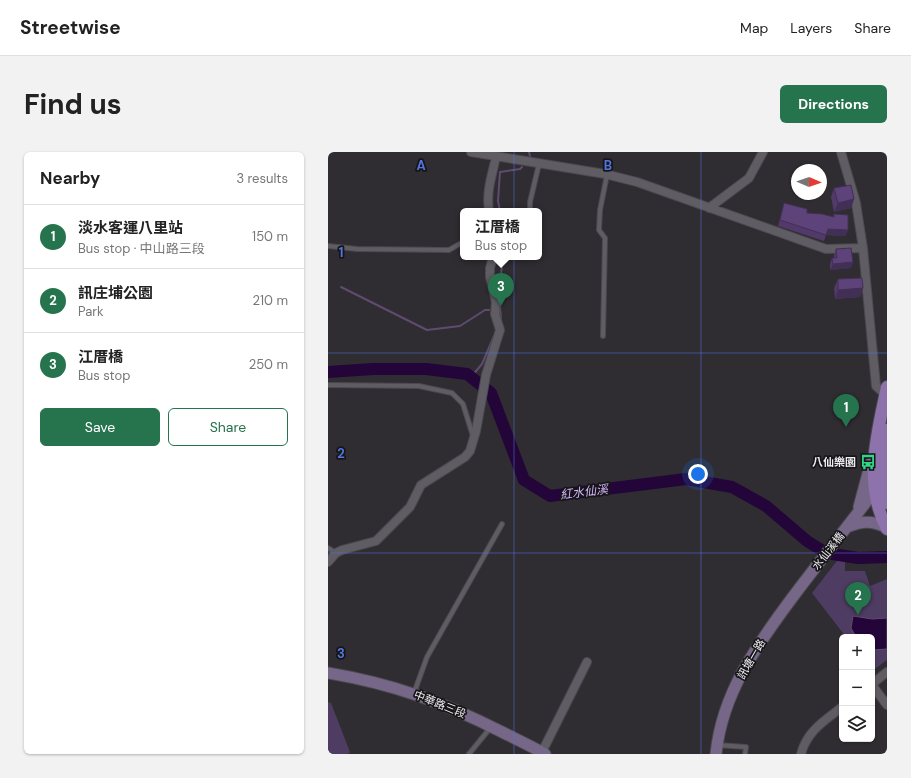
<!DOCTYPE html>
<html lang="en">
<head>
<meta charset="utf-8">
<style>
	:root { --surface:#fff; --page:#f2f2f2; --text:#222; --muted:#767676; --line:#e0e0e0; --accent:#26744e }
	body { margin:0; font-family:"DM Sans","Noto Sans TC",sans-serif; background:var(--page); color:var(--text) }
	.controls { position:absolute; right:12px; bottom:12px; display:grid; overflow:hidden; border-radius:6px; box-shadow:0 1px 3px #0004 }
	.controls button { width:36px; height:36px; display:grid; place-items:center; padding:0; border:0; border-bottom:1px solid var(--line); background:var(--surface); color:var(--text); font:20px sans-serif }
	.compass { position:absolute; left:463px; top:12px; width:36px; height:36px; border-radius:50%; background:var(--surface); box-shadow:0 1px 3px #0004; rotate:92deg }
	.you { position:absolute; left:370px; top:322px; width:14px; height:14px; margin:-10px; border:3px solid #fff; border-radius:50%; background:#1a73e8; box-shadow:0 0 0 6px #1a73e833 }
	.badge { display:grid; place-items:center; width:26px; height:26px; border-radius:50%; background:var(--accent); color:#fff; font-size:13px; font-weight:700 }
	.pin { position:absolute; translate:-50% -33px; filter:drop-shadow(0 1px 2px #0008) }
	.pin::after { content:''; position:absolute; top:21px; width:14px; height:12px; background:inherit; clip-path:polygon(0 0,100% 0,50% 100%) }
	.popup { position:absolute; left:132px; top:56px; width:82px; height:52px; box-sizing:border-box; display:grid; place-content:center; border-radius:6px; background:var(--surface); filter:drop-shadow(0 1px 3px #0005); font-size:13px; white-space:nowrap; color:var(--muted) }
	.popup b { font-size:15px; color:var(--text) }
	.popup::after { content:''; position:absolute; left:50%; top:100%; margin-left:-8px; border:8px solid transparent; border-top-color:var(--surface) }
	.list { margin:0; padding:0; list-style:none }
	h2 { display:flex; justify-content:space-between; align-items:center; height:52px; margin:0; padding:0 16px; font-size:17px }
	h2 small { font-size:13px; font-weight:400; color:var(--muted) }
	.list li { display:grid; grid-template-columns:26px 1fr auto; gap:12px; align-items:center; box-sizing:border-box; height:64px; padding:0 16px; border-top:1px solid var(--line) }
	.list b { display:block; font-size:15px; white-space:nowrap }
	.list p { margin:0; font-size:13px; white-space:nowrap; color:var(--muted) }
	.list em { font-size:13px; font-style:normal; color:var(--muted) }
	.actions { display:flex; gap:8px; padding:12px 16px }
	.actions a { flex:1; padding:9px 0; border:1px solid var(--accent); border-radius:6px; text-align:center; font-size:14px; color:var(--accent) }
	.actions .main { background:var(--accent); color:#fff }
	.icon { flex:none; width:22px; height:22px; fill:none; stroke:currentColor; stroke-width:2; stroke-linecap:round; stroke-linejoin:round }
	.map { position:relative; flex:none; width:559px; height:602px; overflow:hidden; border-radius:6px }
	header { display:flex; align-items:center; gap:24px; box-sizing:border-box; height:56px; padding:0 20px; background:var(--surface); border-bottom:1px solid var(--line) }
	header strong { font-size:19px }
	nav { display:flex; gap:22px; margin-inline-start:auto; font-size:14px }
	.intro { display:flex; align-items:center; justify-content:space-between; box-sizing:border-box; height:96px; padding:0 24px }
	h1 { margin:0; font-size:28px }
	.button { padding:10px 18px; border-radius:6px; background:var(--accent); color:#fff; font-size:14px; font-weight:700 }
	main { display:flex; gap:24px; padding:0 24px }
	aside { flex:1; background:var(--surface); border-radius:6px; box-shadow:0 1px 3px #0004 }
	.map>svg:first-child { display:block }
</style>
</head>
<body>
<header>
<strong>Streetwise</strong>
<nav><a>Map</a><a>Layers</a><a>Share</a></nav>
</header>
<div class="intro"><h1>Find us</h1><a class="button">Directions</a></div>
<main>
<aside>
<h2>Nearby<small>3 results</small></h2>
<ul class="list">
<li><span class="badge">1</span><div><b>淡水客運八里站</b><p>Bus stop · 中山路三段</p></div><em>150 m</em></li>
<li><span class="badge">2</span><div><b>訊庄埔公園</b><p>Park</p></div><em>210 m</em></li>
<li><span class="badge">3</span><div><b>江厝橋</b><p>Bus stop</p></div><em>250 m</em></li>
</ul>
<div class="actions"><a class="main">Save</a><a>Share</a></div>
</aside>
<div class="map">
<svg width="559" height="602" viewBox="0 0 559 602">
	<rect width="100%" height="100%" fill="#2f2c32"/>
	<path fill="#4e3c62" d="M512,405L517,406V419H537L542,434L559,427V508L544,519V485H518L484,441Z
		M0,550L3,551L22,600L20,602H0Z"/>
	<path fill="#230539" stroke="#604b70" d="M525,464L544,467L559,466V497L544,498V485H528L523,476Z"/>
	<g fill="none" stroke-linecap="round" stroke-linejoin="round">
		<path stroke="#604b70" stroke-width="2" d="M201,0L202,4
			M172,59L170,49L172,20L192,17L194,15
			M13,135L99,178L132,174L157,158H161
			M173,168L171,140L175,105
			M143,225L154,212L166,184"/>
		<path stroke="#230539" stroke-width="12" d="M0,220L45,217H98L139,222L163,241L196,328L222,344L358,327L404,335L438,354L479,389L498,401L530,406L559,405"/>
		<g stroke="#4b494e" stroke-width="6">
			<path id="lane" d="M202,59V50L211,12
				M0,94L29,97L121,98L135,90
				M275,184L277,86L271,78L272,58L279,23
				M0,233L91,234L124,241L135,252L145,284
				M0,396L8,401
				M86,541L99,505L174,372
				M389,593L418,595L417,602
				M141,602L163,575"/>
		</g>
		<g stroke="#4b494e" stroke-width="10">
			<path id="street" d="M143,0L277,22L309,30L498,97L535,96L548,234L559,244
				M513,0L528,51L535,96
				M381,56L421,26L435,0
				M161,59C158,40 164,23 168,5
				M0,410L8,401L14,398L48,389L82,355L93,333L137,305L142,299L148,279L158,223L172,178L167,162L168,150L162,125V116L165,105
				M544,532L559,520
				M544,533L559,553
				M214,600L259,510
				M473,602C479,579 496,569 514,555"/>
		</g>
		<g stroke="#4b494e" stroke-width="13">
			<path id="secondary" d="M531,355L543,310
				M519,375C534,369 544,368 559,376
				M0,521C65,532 115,550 174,580C188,587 203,594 217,602
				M388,602C394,541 429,493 464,446C491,410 519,375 546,340L553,338"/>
		</g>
		<g stroke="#4b494e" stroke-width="14">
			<path id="primary" d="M559,235C549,283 535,331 559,377
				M559,278C554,304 553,326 559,351"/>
		</g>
		<use href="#lane" stroke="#5f5c63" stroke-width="4"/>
		<use href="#street" stroke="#5f5c63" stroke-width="8"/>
		<use href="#secondary" stroke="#766788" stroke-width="11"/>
		<use href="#primary" stroke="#8e72ac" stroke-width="12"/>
	</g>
	<path fill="#513a6a" d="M506,36L526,47L523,56L506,60L503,45Z
		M456,51L479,61L505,65L506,62L520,78L517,84L498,83L496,89L450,74Z
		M508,97L525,110L523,116L502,118V112L504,106H506V103Z
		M510,127L535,136L532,145L507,147L506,136Z"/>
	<path fill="#422f56" d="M526,47L523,56L506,60L510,51Z
		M500,77L520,78L517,84L497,83Z
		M525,110L523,116L502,118L505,112Z
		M535,136L532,145L507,147L510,138Z"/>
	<path fill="#5e437b" stroke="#422f56" d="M523,33L526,47L510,51L506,36Z
		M456,51L479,57V61L494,62L506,65V62L520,63V78L500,77L498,83L452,68Z
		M523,96L525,110L505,112L504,106H509L508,97Z
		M534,126L535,136L510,138V127Z"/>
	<path fill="none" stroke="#5276de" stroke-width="1" stroke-opacity="0.55" d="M186,0V602M373,0V602M0,201H559M0,401H559"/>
	<defs>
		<g id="bus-bare" transform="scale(1.2)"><path d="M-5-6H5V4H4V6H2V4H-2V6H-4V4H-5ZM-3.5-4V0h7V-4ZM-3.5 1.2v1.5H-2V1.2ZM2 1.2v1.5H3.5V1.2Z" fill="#2cd884" stroke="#161518" stroke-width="2.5" paint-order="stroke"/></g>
	</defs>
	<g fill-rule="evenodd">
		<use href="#bus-bare" x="540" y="310"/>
	</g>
	<g text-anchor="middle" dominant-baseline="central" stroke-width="3.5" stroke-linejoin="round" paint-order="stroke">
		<g font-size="11" font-weight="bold" fill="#f0eef2" stroke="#161518" text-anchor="end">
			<text x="528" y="310">八仙樂園</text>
		</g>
		<g font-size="11" fill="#f0eef2" stroke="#161518">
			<text transform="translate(500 399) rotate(-52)">水仙溪橋</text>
			<text transform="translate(423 507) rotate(-60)">訊塘一路</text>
			<text transform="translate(112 552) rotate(22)">中華路三段</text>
		</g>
		<g font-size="12" font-style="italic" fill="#d5b6fa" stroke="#161518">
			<text transform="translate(256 340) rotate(-7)">紅水仙溪</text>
		</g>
	</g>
	<g font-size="13" text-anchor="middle" font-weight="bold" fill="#5276de" stroke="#161518" stroke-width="3.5" stroke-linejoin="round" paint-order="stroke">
		<text x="93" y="18">A</text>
		<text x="280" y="18">B</text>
		<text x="13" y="105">1</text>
		<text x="13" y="306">2</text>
		<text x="13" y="506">3</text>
	</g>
</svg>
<div class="controls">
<button>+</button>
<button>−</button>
<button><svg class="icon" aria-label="layers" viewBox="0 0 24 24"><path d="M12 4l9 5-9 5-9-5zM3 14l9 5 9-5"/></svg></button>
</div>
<svg class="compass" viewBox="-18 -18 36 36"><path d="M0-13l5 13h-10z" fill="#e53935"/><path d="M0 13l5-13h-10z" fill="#767676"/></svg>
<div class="you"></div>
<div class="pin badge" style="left:518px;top:275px">1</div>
<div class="pin badge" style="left:530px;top:463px">2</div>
<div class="pin badge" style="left:173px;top:154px">3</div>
<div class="popup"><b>江厝橋</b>Bus stop</div>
</div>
</main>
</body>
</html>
